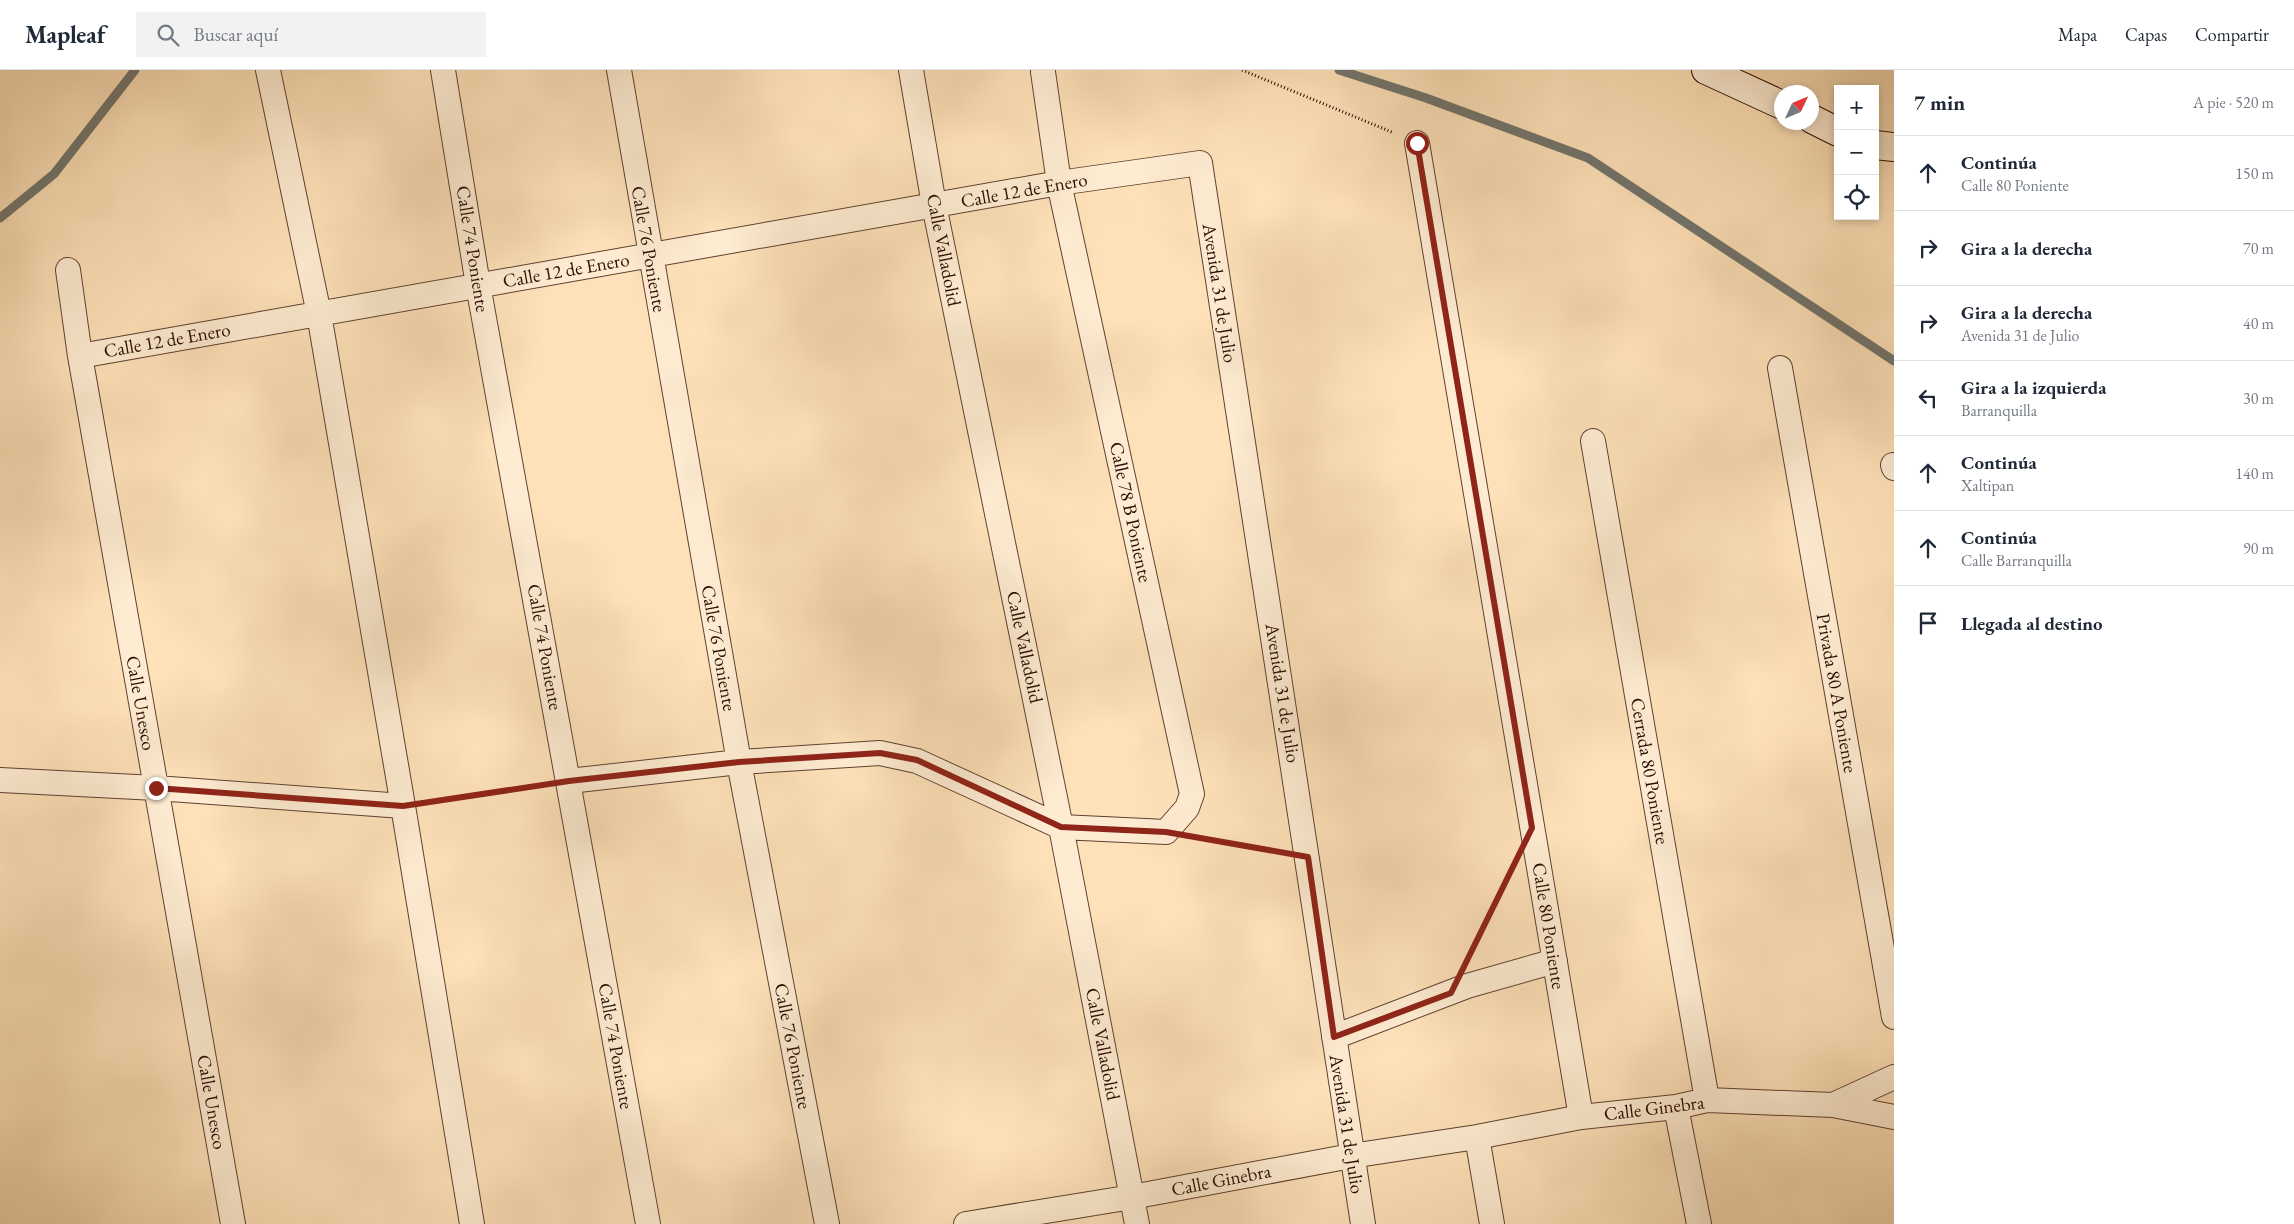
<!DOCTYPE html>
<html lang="es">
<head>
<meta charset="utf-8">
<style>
	:root { --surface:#fff; --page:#f2f2f3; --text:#1f2937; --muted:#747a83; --line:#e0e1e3 }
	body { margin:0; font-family:"EB Garamond",serif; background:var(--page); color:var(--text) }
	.controls { position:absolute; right:15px; top:15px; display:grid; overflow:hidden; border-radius:0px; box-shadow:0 2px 8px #0003 }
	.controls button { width:45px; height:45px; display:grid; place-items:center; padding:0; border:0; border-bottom:1px solid var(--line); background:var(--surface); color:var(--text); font:25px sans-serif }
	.compass { position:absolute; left:1774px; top:15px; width:45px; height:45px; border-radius:50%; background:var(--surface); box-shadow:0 2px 8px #0003; rotate:46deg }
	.stop { position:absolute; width:15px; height:15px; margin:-11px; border:4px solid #8f2418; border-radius:50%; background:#fff }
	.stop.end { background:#8f2418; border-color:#fff; box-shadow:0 1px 5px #0008 }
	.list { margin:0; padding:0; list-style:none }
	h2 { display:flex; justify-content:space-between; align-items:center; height:65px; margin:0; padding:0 20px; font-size:21px }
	h2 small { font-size:16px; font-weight:400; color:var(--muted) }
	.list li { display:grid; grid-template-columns:32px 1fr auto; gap:15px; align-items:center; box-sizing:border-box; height:75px; padding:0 20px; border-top:1px solid var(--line) }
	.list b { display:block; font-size:19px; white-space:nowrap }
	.list p { margin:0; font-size:16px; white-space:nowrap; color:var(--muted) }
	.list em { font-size:16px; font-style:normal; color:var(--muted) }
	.icon { flex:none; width:28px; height:28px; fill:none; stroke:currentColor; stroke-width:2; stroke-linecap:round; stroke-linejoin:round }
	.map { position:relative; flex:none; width:1894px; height:1154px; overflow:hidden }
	header { display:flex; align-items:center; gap:30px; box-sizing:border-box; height:70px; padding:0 25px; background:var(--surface); border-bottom:1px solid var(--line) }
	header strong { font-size:24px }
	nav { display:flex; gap:28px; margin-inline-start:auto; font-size:18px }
	.search { width:350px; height:45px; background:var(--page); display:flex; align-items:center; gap:12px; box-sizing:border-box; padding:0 18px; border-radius:0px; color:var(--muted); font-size:19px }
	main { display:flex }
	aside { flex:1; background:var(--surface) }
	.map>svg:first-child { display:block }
</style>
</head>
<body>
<header>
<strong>Mapleaf</strong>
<div class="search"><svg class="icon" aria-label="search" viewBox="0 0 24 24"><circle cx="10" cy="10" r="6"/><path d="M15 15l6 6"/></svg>Buscar aquí</div>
<nav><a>Mapa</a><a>Capas</a><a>Compartir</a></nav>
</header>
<main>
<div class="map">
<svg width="1894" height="1154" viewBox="0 0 1894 1154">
	<rect width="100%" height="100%" fill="#fee1b9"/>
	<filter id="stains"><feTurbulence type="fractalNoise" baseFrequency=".004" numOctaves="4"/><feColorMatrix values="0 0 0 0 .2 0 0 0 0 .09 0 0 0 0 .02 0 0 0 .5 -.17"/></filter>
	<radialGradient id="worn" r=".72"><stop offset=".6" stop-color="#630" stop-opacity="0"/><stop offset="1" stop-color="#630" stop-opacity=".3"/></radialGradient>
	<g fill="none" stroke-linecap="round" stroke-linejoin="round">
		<path stroke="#72766e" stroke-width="9" d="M1339,0L1426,28L1588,88L1894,291
			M0,148L54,104L135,0"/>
		<g stroke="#604130" stroke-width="26">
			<path id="street" d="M268,0L319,244L403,736L472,1154
				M443,0L478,215L648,1154
				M619,0L739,692L827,1154
				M911,0L934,135L1061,757L1137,1154
				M1417,73L1581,1047
				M68,200L80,286L233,1154
				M80,286L1059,113L1200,93L1363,1154
				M1780,298L1894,947
				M1593,371L1707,1030
				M1893,395L1894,398
				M0,710L156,718L403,736
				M569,711L739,692L880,683L917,691L1061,757L1166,762L1187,738L1192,724L1059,113L1043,2
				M1334,967L1467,916L1555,891
				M1833,1035L1894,1007
				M1676,1037L1699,1154
				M1477,1067L1492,1154
				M966,1154L1132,1127L1351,1086L1477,1067L1581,1047L1676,1037L1707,1030L1833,1035L1894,1047"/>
		</g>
		<g stroke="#2b0c03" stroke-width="30">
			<path id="secondary" d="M1706,0L1782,35
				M1812,49L1838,62
				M1875,75L1894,77"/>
		</g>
		<path stroke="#2b0c03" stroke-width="3" stroke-dasharray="1 2.5" stroke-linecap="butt" d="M1242,0L1394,63
			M429,732L541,715
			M1197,768L1279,782
			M1469,887L1511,801"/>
		<use href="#street" stroke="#feecd2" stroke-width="24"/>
		<use href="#secondary" stroke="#feecd2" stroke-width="28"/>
	</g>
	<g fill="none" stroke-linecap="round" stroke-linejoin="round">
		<path stroke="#8f2418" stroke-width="6" d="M156,718L403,736L569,711L739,692L880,683L917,690L1061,757L1166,762L1308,787L1334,967L1451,923L1532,758L1417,73"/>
	</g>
	<g text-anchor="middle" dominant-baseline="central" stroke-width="4" stroke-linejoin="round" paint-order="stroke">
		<g font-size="19" fill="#2b0c03" stroke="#feecd2">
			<text transform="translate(1024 120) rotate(-10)">Calle 12 de Enero</text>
			<text transform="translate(473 179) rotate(81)">Calle 74 Poniente</text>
			<text transform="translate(649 179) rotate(80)">Calle 76 Poniente</text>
			<text transform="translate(944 180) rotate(79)">Calle Valladolid</text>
			<text transform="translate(566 200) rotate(-10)">Calle 12 de Enero</text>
			<text transform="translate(1220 223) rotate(81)">Avenida 31 de Julio</text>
			<text transform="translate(167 270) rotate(-10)">Calle 12 de Enero</text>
			<text transform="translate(1131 442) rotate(78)">Calle 78 B Poniente</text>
			<text transform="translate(545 577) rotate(80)">Calle 74 Poniente</text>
			<text transform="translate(1025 577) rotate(78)">Calle Valladolid</text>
			<text transform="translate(719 578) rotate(80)">Calle 76 Poniente</text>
			<text transform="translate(1283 623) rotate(81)">Avenida 31 de Julio</text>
			<text transform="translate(1837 623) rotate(80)">Privada 80 A Poniente</text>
			<text transform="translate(141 633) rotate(80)">Calle Unesco</text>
			<text transform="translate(1650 701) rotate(80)">Cerrada 80 Poniente</text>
			<text transform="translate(1549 856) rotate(81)">Calle 80 Poniente</text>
			<text transform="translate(1103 974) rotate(79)">Calle Valladolid</text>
			<text transform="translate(616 976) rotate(80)">Calle 74 Poniente</text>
			<text transform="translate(793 976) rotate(79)">Calle 76 Poniente</text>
			<text transform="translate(212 1032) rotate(80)">Calle Unesco</text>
			<text transform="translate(1654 1038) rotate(-7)">Calle Ginebra</text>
			<text transform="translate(1347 1054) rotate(81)">Avenida 31 de Julio</text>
			<text transform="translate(1221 1110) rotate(-11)">Calle Ginebra</text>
		</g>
	</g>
	<rect width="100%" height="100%" filter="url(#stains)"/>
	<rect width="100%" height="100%" fill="url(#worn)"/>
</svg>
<div class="controls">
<button>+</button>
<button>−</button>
<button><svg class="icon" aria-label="locate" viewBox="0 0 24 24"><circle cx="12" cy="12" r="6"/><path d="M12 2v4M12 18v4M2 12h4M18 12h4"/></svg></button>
</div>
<svg class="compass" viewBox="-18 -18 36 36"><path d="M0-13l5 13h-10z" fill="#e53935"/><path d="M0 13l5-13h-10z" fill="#747a83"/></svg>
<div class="stop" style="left:1417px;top:73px"></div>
<div class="stop end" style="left:156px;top:718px"></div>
</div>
<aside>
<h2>7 min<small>A pie · 520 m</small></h2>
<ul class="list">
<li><svg class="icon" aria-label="ahead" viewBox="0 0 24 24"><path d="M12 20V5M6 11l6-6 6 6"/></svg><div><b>Continúa</b><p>Calle 80 Poniente</p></div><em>150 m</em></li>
<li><svg class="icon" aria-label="right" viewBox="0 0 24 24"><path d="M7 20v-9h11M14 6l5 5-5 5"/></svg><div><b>Gira a la derecha</b></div><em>70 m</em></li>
<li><svg class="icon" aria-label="right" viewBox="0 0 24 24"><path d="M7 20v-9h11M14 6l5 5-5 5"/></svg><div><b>Gira a la derecha</b><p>Avenida 31 de Julio</p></div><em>40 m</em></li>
<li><svg class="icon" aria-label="left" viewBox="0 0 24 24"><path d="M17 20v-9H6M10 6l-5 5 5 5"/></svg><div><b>Gira a la izquierda</b><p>Barranquilla</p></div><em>30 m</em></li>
<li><svg class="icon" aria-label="ahead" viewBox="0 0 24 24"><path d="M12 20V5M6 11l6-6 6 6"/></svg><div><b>Continúa</b><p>Xaltipan</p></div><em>140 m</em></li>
<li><svg class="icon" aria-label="ahead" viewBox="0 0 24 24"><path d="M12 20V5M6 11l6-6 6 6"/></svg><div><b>Continúa</b><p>Calle Barranquilla</p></div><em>90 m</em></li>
<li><svg class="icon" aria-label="arrive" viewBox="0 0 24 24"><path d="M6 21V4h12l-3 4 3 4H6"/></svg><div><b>Llegada al destino</b></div></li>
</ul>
</aside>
</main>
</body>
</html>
